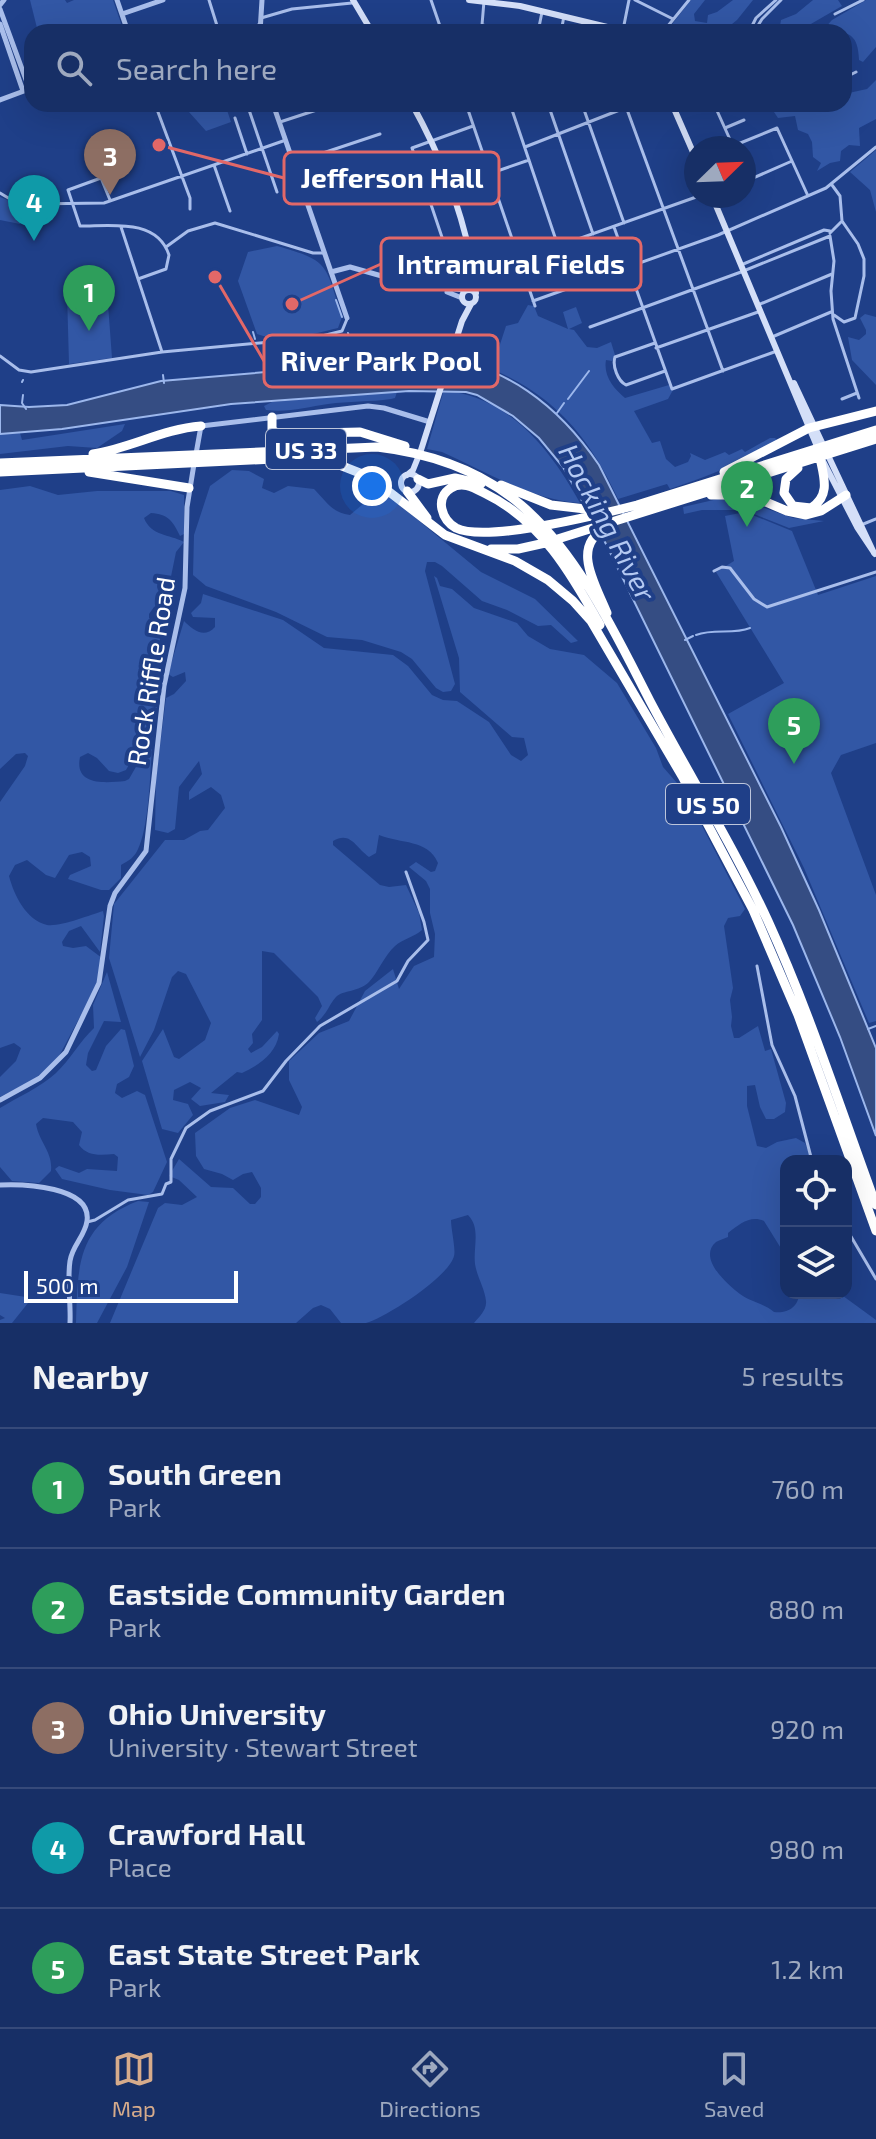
<!DOCTYPE html>
<html lang="en">
<head>
<meta charset="utf-8">
<style>
	:root { --surface:#172f66; --page:#243b6f; --text:#f1f3f6; --muted:#9ea9bf; --line:#364a7a; --accent:#d6ab8b }
	body { margin:0; font-family:"Exo 2",sans-serif; background:var(--page); color:var(--text) }
	.controls { position:absolute; right:24px; bottom:24px; display:grid; overflow:hidden; border-radius:16px; box-shadow:0 8px 32px #0002 }
	.controls button { width:72px; height:72px; display:grid; place-items:center; padding:0; border:0; border-bottom:2px solid var(--line); background:var(--surface); color:var(--text); font:40px sans-serif }
	.compass { position:absolute; left:684px; top:136px; width:72px; height:72px; border-radius:50%; background:var(--surface); box-shadow:0 8px 32px #0002; rotate:67deg }
	.scale { position:absolute; left:24px; bottom:20px; width:214px; box-sizing:border-box; padding-left:8px; border:4px solid #fff; border-top:0; font-size:22px; line-height:28px; white-space:nowrap; color:#fff; -webkit-text-stroke:6px #1f3f88; paint-order:stroke }
	.you { position:absolute; left:372px; top:486px; width:28px; height:28px; margin:-20px; border:6px solid #fff; border-radius:50%; background:#1a73e8; box-shadow:0 0 0 12px #1a73e833 }
	.badge { display:grid; place-items:center; width:52px; height:52px; border-radius:50%; background:var(--accent); color:#fff; font-size:26px; font-weight:700 }
	.pin { position:absolute; translate:-50% -66px; filter:drop-shadow(0 2px 4px #0008) }
	.pin::after { content:''; position:absolute; top:42px; width:28px; height:24px; background:inherit; clip-path:polygon(0 0,100% 0,50% 100%) }
	.list { margin:0; padding:0; list-style:none }
	h2 { display:flex; justify-content:space-between; align-items:center; height:104px; margin:0; padding:0 32px; font-size:34px }
	h2 small { font-size:26px; font-weight:400; color:var(--muted) }
	.list li { display:grid; grid-template-columns:52px 1fr auto; gap:24px; align-items:center; box-sizing:border-box; height:120px; padding:0 32px; border-top:2px solid var(--line) }
	.list b { display:block; font-size:30px; white-space:nowrap }
	.list p { margin:0; font-size:26px; white-space:nowrap; color:var(--muted) }
	.list em { font-size:26px; font-style:normal; color:var(--muted) }
	.icon { flex:none; width:44px; height:44px; fill:none; stroke:currentColor; stroke-width:2; stroke-linecap:round; stroke-linejoin:round }
	.map { position:relative; flex:none; width:876px; height:1323px; overflow:hidden }
	.search { position:absolute; background:var(--surface); box-shadow:0 8px 32px #0002; left:24px; right:24px; top:24px; height:88px; display:flex; align-items:center; gap:20px; box-sizing:border-box; padding:0 28px; border-radius:24px; color:var(--muted); font-size:30px }
	.sheet { height:704px; background:var(--surface) }
	nav { display:flex; justify-content:space-around; align-items:center; box-sizing:border-box; height:112px; border-top:2px solid var(--line); background:var(--surface); font-size:22px; color:var(--muted) }
	nav a { display:grid; justify-items:center; gap:4px }
	nav .on { color:var(--accent) }
	.map>svg:first-child { display:block }
</style>
</head>
<body>
<div class="map">
<svg width="876" height="1323" viewBox="0 0 876 1323">
	<rect width="100%" height="100%" fill="#1f3f88"/>
	<path fill="#3257a5" d="M30,0H65L67,3L74,0H113L124,32H38Z
		M691,0H705L694,14L695,21L707,23L708,15L717,12L733,0H753L737,20L722,32H674L669,28Z
		M813,0H838L842,6L797,32H779L781,20L796,14Z
		M866,0H876V47L863,62L859,60C858,30 846,32 821,32L832,20Z
		M876,80V119L859,128L860,146L849,145L841,151L840,161L830,163L817,171L821,163L813,157L812,142L808,134L798,130L795,116L778,118L774,112L761,111L756,104H813L819,109C828,108 832,104 844,104V94L867,89Z
		M186,104H225L231,122L206,131L189,112Z
		M876,150V212L870,190L850,172Z
		M0,197L20,205L35,208L36,222L20,221V224L0,220Z
		M277,246C331,261 325,265 342,317L338,328C314,334 280,343 257,334L238,281L248,252Z
		M87,292V302H104L108,304L112,358L69,364L67,293Z
		M528,305L534,306L538,316L568,329L563,312L576,307L582,323L569,329L574,330L587,347L597,348L611,342L615,355L612,361L606,360C603,376 614,389 625,398L669,385L673,390L668,399L634,411L652,443L660,441L666,459L675,467L688,462L691,456L690,453L705,460L725,452L729,455L742,449L745,452L770,438H775L778,441C744,462 708,476 670,489L667,484L618,499C589,437 556,397 492,369L506,326L518,323Z
		M865,314L876,317V385L852,360L848,337L859,340L866,334V330L860,318Z
		M397,392L395,398L391,399C370,402 349,401 328,404C307,407 288,413 266,410L264,406L272,402Z
		M454,392C514,402 553,454 580,503C532,500 486,472 442,452L427,449L443,393Z
		M125,424L122,431L97,448L68,446L0,454V434L20,433L22,440Z
		M232,470L249,471L264,479L262,488L274,493L288,486L314,489C326,501 332,513 350,515L376,493L384,492L481,572L535,599L578,641L571,643L551,625L538,626L507,610L482,601L442,566L435,562H427L425,571L455,684L451,691L443,692L436,688L412,659L401,652L362,640L327,637L276,612L206,586L193,575L194,535L210,486Z
		M30,486L58,495L97,491H171L184,495V534L180,536C173,521 168,514 151,513L144,518C151,536 169,534 184,542L176,552L166,601L154,607L149,614V618L159,627L160,641L164,649L154,731L141,743L126,770L118,773L109,771L97,758L88,753L80,757C74,786 105,783 125,781L129,779L153,737C150,766 150,830 136,853C132,859 128,861 121,865V878L109,890H101L68,879L70,875L91,866L90,857L82,852L69,855L55,878L46,875L27,860L15,865L9,876C14,895 26,920 47,925C60,927 90,915 103,911L104,916L100,952L81,926L69,931L62,942L63,946L73,948L86,946L102,958L99,981L57,1060L35,1079L0,1097V1077L16,1061L21,1048L14,1043L0,1048V802L25,766L28,756L25,753L16,754L0,769V490Z
		M718,499H739L793,518L824,521L789,528L744,510H702L684,514L683,507Z
		M745,512L792,531L818,595L876,576V743L841,755L831,773L876,895V1021L869,1023L804,868L728,714L784,683L716,572L734,561L725,516Z
		M434,576L437,578L440,586L452,589L474,608L517,623L528,636L550,649L584,655L617,683L656,748L663,767L684,791L745,909L740,916L728,918L724,926L733,988L730,1000L732,1017L731,1026L734,1038H739L758,1026L765,1051L771,1049L786,1103L785,1112L774,1119H766L760,1107L755,1085L747,1086V1106L757,1146L766,1148L777,1142L796,1138L805,1143L810,1155L798,1161H786V1250H782L764,1221C750,1215 740,1224 728,1233V1237C724,1239 719,1240 716,1242C697,1258 728,1285 740,1294C751,1302 763,1303 774,1312C787,1314 799,1307 799,1293H839L876,1320V1323H474C479,1317 487,1310 486,1301C485,1289 477,1277 475,1264C473,1247 481,1228 468,1215L451,1220C451,1229 456,1250 454,1256C449,1277 385,1318 366,1323C359,1323 348,1323 341,1323L330,1309L321,1305L313,1308L296,1323H110L158,1208L165,1203L182,1205L197,1197L179,1180L169,1176L179,1159L211,1187L233,1188L250,1204H255L261,1197V1188L252,1172L243,1174L233,1180L222,1174L204,1169L196,1156L195,1133L230,1108L255,1100L299,1115L302,1107L289,1080V1061L319,1033L349,1021L365,991L393,969L399,989L414,966L434,957L435,934L430,913V889L426,881L409,867L416,862L431,872L435,871L438,863C428,839 401,844 379,835L376,853L369,857C355,847 351,831 333,841V845L380,885L389,887L406,885L419,913L422,930C414,937 403,939 395,946C384,956 377,974 369,982C359,992 343,990 336,997C328,1006 328,1013 317,1022L315,1018L322,1006L318,997L274,953L262,951V1020L252,1034L253,1043L248,1049L251,1053L262,1047L277,1031L279,1034C276,1054 259,1065 242,1073L237,1072L211,1093L229,1095L225,1102L200,1106L191,1099L201,1088L190,1082L174,1090L173,1100L188,1104L193,1115L178,1133L162,1129L142,1061L163,1029L174,1057L179,1059L205,1040L211,1023L186,974L178,971L172,977L154,1030L140,1057L109,958L114,904L165,840H184L200,831L208,830L225,808L221,795L211,787L189,800V792L202,774L199,761L179,787L175,829L168,833L155,830L156,778L166,698L174,694L186,681L185,672L173,677L168,674L184,621C193,630 204,639 215,627V618L193,617L191,613L201,603L203,594L283,620L324,648L393,655L408,666L432,695L443,700L457,701L489,722L511,755L521,761L528,755L524,738L512,737L460,692L459,658Z
		M107,972L121,1022L104,1021L88,1053L86,1065L92,1071L96,1070L106,1046L121,1029L125,1030L134,1066L129,1077L117,1084L115,1093L122,1098L137,1091L145,1095L167,1162L153,1192L148,1195L110,1190L62,1179L55,1169L59,1166L79,1173L87,1169L117,1171L118,1157L114,1154C101,1155 88,1157 79,1145L82,1132L73,1122L43,1118L36,1124C39,1142 53,1152 51,1171L39,1183L12,1181L0,1167V1108C18,1097 41,1087 56,1073C71,1059 79,1042 94,1028L93,1005Z
		M138,1201L149,1202L127,1267L97,1323H76C78,1266 76,1225 138,1201Z
		M0,1293L26,1297L28,1303L12,1323H0V1320L5,1318L0,1315Z"/>
	<path fill="#354d83" stroke="#9cb7ec" stroke-width="2" d="M431,358C503,361 560,407 599,465L781,827L819,910L876,1048V1136L840,1037L793,925L603,538L563,467L539,438L513,416L477,395L466,392L409,391L231,404L62,429L0,434V405L29,407L67,405L161,381Z"/>
	<g fill="none" stroke-linecap="round" stroke-linejoin="round">
		<path stroke="#9cb7ec" stroke-width="2" d="M336,300L342,317
			M253,332L255,339
			M348,333L350,339
			M351,354L352,365
			M163,375L164,383
			M22,382L23,380
			M23,395L22,403L26,409
			M568,399L589,371
			M557,413L564,403
			M696,635C714,628 733,635 750,628
			M685,640L693,636
			M868,1029L876,1026"/>
		<path stroke="#a9beeb" stroke-width="3" d="M209,0L219,32
			M431,0L442,32
			M635,0L673,19
			M484,1L482,25L525,32
			M835,14L863,0
			M261,18L292,9L352,3
			M623,30L629,0
			M139,32L152,27L159,32
			M239,32L261,24
			M538,32L542,12
			M561,32L564,16
			M663,32L689,0
			M749,32L756,18L776,0
			M754,32L762,19L781,0
			M844,65L849,75
			M844,78L856,72
			M155,104L190,198V209
			M247,104L277,192
			M466,104L535,306
			M510,104L558,246
			M548,104L593,234
			M582,104L624,223
			M625,104L723,371
			M714,104L732,144
			M235,118L247,154
			M280,122L335,104
			M725,128L744,120
			M525,147L635,104
			M728,148L777,128L808,196
			M293,163L380,134
			M214,165L230,211
			M744,182L792,161
			M832,185L840,196L842,221L858,244L864,259V276L855,318L844,322L834,315
			M0,193L10,199L32,204L104,203L283,141
			M428,195L529,160
			M110,200L101,178L68,190L80,226C111,226 157,218 169,255L166,269L138,279
			M307,204L438,158
			M121,227L162,352
			M614,227L672,389L777,351
			M830,233L841,222
			M830,236L834,261L831,291L833,319L859,398
			M166,247L188,231L215,223L313,253H323
			M468,255L450,261L412,148L473,126
			M483,257L491,278L515,288L526,284
			M472,260L514,246
			M519,260L699,196
			M741,265L824,230L830,231
			M533,301L718,235L826,188L876,147
			M758,305L832,274
			M590,327L741,272L830,236
			M772,337L831,312
			M655,343L615,357C612,366 618,381 626,385L665,371
			M656,348L758,312
			M0,356L19,370L31,372L162,352L314,338L342,331L347,319
			M842,399L857,393
			M861,525L876,519
			M714,571L722,567L730,568L754,599L767,607L876,572
			M757,966L772,1045L795,1096L812,1161
			M87,1222L95,1220L128,1200L162,1194L166,1184L171,1182V1159L186,1128L210,1111L263,1091L286,1061L320,1026L397,981L408,961L428,940L424,922L406,872
			M846,1228L876,1279"/>
		<path stroke="#a9beeb" stroke-width="5" d="M117,0L128,32
			M0,5L4,0
			M0,9L29,88
			M122,14L163,0
			M0,24L23,91
			M260,32L262,0
			M0,100L24,91
			M273,104L347,318
			M331,272L350,267L417,286L466,290
			M447,292L462,298
			M196,454L201,426L368,406L384,408L430,422
			M0,1100L40,1078L66,1052L99,983L110,906L115,893L146,851L164,686L185,588L187,507L194,464
			M0,1185C23,1184 92,1186 87,1221C85,1236 72,1246 70,1261C67,1281 71,1303 70,1323"/>
		<path stroke="#d4dff8" stroke-width="6" d="M353,0L372,32
			M469,0L520,6L628,32
			M412,104C444,162 469,228 476,293
			M672,104L696,159
			M712,196L819,451
			M462 297a7 7 0 1 1 14 0a7 7 0 1 1-14 0Z
			M794,383L874,553
			M823,461L857,527L875,554
			M401 483a9 9 0 1 1 18 0a9 9 0 1 1-18 0Z
			M407,475L413,470L421,450L462,321L471,304"/>
		<path stroke="#fff" stroke-width="9" d="M272,417V429L277,434L360,432L405,446
			M93,454C131,448 163,429 201,426
			M0,463L377,447C429,453 480,470 521,505C578,553 616,635 650,701C689,775 733,845 768,921C810,1013 841,1110 876,1205
			M798,468L786,479L784,493L793,506L811,508C833,494 822,473 819,452
			M0,472L294,458L337,464L370,477L445,535L515,561L548,580L573,601L591,621L682,776L753,910L798,1015L876,1231
			M89,472L189,488
			M724,472L809,428L876,411
			M418,479L428,484L455,478L481,484
			M501,485L551,505L594,510
			M407,491L427,518
			M711,495H749L787,511L806,515L821,511L846,495
			M606,528C570,546 596,585 607,613
			M491,549H518L545,543L876,439
			M600,625C571,573 541,521 486,494C474,488 463,481 451,488C434,498 442,520 456,528C486,543 602,514 637,505L876,430"/>
	</g>
	<g text-anchor="middle" dominant-baseline="central" stroke-width="8" stroke-linejoin="round" paint-order="stroke">
		<g fill="#1f3f88" stroke="#bcc5db" stroke-width="2">
			<rect x="266" y="429" width="80" height="40" rx="6"/>
			<rect x="666" y="784" width="84" height="40" rx="6"/>
		</g>
		<g font-size="24" font-weight="bold" fill="#fff">
			<text x="306" y="449">US 33</text>
			<text x="708" y="804">US 50</text>
		</g>
		<g font-size="26" fill="#fff" stroke="#1f3f88">
			<text transform="translate(150 671) rotate(-81)">Rock Riffle Road</text>
		</g>
		<g font-size="28" font-style="italic" fill="#b4c9f2" stroke="#1f3f88">
			<text transform="translate(608 522) rotate(62)">Hocking River</text>
		</g>
	</g>
	<path fill="none" stroke="#e26868" stroke-width="3" d="M159 145L284 178M292 304L381 264M215 277L264 361"/>
	<g fill="#e26868" stroke="#1f3f88" stroke-width="3">
		<circle cx="159" cy="145" r="8"/>
		<circle cx="292" cy="304" r="8"/>
		<circle cx="215" cy="277" r="8"/>
	</g>
	<g fill="#1f3f88" stroke="#e26868" stroke-width="3">
		<rect x="284" y="152" width="215" height="52" rx="8"/>
		<rect x="381" y="238" width="260" height="52" rx="8"/>
		<rect x="264" y="335" width="234" height="52" rx="8"/>
	</g>
	<g font-size="28" text-anchor="middle" font-weight="bold" fill="#fff">
		<text x="392" y="188">Jefferson Hall</text>
		<text x="511" y="274">Intramural Fields</text>
		<text x="381" y="371">River Park Pool</text>
	</g>
</svg>
<div class="controls">
<button><svg class="icon" aria-label="locate" viewBox="0 0 24 24"><circle cx="12" cy="12" r="6"/><path d="M12 2v4M12 18v4M2 12h4M18 12h4"/></svg></button>
<button><svg class="icon" aria-label="layers" viewBox="0 0 24 24"><path d="M12 4l9 5-9 5-9-5zM3 14l9 5 9-5"/></svg></button>
</div>
<svg class="compass" viewBox="-18 -18 36 36"><path d="M0-13l5 13h-10z" fill="#e53935"/><path d="M0 13l5-13h-10z" fill="#9ea9bf"/></svg>
<div class="scale">500 m</div>
<div class="you"></div>
<div class="pin badge" style="left:89px;top:331px;background:#2e9e5b">1</div>
<div class="pin badge" style="left:747px;top:527px;background:#2e9e5b">2</div>
<div class="pin badge" style="left:110px;top:195px;background:#8d6e63">3</div>
<div class="pin badge" style="left:34px;top:241px;background:#0f9aa8">4</div>
<div class="pin badge" style="left:794px;top:764px;background:#2e9e5b">5</div>
<div class="search"><svg class="icon" aria-label="search" viewBox="0 0 24 24"><circle cx="10" cy="10" r="6"/><path d="M15 15l6 6"/></svg>Search here</div>
</div>
<section class="sheet">
<h2>Nearby<small>5 results</small></h2>
<ul class="list">
<li><span class="badge" style="background:#2e9e5b">1</span><div><b>South Green</b><p>Park</p></div><em>760 m</em></li>
<li><span class="badge" style="background:#2e9e5b">2</span><div><b>Eastside Community Garden</b><p>Park</p></div><em>880 m</em></li>
<li><span class="badge" style="background:#8d6e63">3</span><div><b>Ohio University</b><p>University · Stewart Street</p></div><em>920 m</em></li>
<li><span class="badge" style="background:#0f9aa8">4</span><div><b>Crawford Hall</b><p>Place</p></div><em>980 m</em></li>
<li><span class="badge" style="background:#2e9e5b">5</span><div><b>East State Street Park</b><p>Park</p></div><em>1.2 km</em></li>
</ul>
</section>
<nav>
<a class="on"><svg class="icon" aria-label="map" viewBox="0 0 24 24"><path d="M3 6l6-2 6 2 6-2v14l-6 2-6-2-6 2zM9 4v14M15 6v14"/></svg>Map</a>
<a><svg class="icon" aria-label="directions" viewBox="0 0 24 24"><path d="M12 3l9 9-9 9-9-9zM9 14v-3h6M13 9l2 2-2 2"/></svg>Directions</a>
<a><svg class="icon" aria-label="saved" viewBox="0 0 24 24"><path d="M7 4h10v16l-5-4-5 4z"/></svg>Saved</a>
</nav>
</body>
</html>
